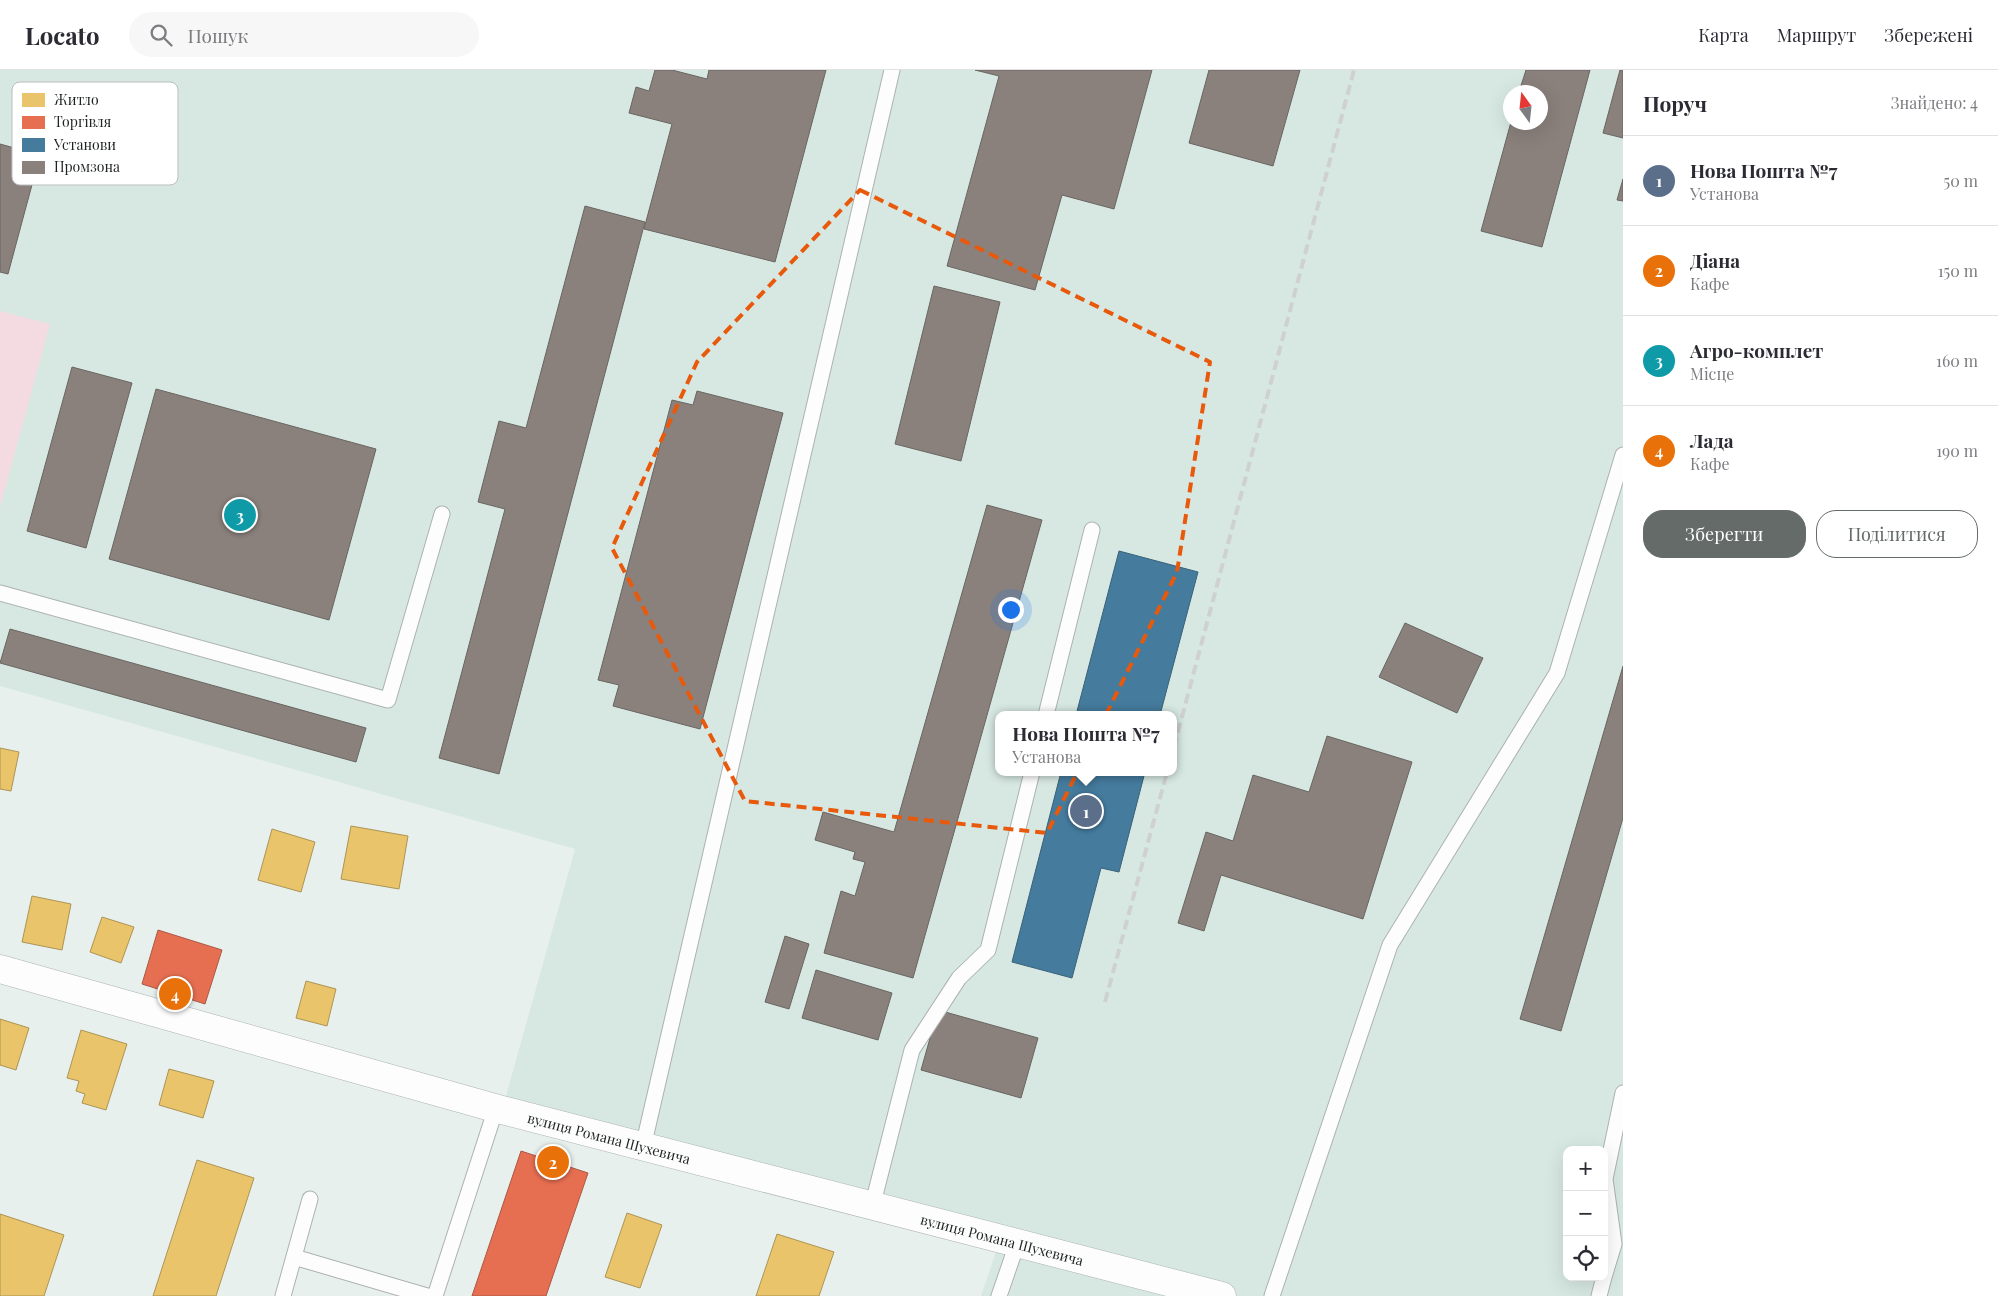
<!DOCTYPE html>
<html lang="uk">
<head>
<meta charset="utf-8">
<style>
	:root { --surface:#fff; --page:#f7f7f7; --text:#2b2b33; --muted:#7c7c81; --line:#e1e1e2; --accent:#646b69 }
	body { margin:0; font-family:"Playfair Display",serif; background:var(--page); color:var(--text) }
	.controls { position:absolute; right:15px; bottom:15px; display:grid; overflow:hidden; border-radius:10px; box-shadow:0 5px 20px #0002 }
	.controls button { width:45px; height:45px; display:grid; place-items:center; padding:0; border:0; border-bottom:1px solid var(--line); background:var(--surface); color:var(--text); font:25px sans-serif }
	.compass { position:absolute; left:1503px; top:15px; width:45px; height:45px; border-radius:50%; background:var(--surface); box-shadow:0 5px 20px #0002; rotate:345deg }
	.you { position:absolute; left:1010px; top:539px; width:18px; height:18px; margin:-12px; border:4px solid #fff; border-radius:50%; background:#1a73e8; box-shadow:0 0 0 8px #1a73e833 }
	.badge { display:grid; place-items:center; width:32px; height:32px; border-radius:50%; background:var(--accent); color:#fff; font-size:16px; font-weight:700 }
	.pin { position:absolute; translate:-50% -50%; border:2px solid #fff; box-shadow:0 1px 5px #0006 }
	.popup { position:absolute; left:995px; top:641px; width:182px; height:65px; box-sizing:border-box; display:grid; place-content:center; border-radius:10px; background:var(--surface); filter:drop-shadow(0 1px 4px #0005); font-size:16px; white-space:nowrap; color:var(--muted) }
	.popup b { font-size:19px; color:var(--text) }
	.popup::after { content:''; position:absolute; left:50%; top:100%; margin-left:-10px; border:10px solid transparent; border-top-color:var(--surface) }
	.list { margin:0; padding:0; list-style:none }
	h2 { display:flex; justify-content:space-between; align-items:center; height:65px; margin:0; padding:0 20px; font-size:21px }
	h2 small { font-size:16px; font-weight:400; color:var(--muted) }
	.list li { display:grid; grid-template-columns:32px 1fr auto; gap:15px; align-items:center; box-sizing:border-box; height:90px; padding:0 20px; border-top:1px solid var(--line) }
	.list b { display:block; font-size:19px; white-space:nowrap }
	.list p { margin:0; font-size:16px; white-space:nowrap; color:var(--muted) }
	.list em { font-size:16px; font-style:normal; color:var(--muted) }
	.actions { display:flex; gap:10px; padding:15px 20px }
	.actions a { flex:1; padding:11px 0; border:1px solid var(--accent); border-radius:20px; text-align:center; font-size:18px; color:var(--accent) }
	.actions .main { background:var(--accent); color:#fff }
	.icon { flex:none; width:28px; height:28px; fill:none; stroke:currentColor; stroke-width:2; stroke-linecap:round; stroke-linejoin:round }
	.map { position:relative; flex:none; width:1623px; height:1226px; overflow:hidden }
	header { display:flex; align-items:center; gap:30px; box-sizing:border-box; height:70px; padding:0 25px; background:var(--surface); border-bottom:1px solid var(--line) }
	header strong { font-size:24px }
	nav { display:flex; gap:28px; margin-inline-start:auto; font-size:18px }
	.search { width:350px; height:45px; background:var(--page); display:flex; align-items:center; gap:12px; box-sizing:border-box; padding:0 18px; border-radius:28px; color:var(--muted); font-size:19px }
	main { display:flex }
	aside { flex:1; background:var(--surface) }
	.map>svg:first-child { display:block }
</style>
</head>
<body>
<header>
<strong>Locato</strong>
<div class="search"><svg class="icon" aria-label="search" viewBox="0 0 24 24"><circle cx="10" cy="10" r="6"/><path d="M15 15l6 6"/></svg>Пошук</div>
<nav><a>Карта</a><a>Маршрут</a><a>Збережені</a></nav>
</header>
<main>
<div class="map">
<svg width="1623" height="1226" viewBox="0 0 1623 1226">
	<rect width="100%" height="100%" fill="#e8f0ee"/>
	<path fill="#d7e8e3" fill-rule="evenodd" d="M0,0H1623V1226H981L1000,1170L502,1040L575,779L0,616ZM1510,22H1540V52H1510ZM998,645H1174V702H998ZM1567,1080H1604V1207H1567Z"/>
	<path fill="#f4dbe1" d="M0,241L50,254L0,437Z"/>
	<path fill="#e9c46a" stroke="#ac9454" d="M0,678L19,682L11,721L0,719Z
		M351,756L408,766L399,819L341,809Z
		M272,759L315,772L301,822L258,810Z
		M32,826L71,834L62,880L22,872Z
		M102,847L134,857L121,893L90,882Z
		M306,911L336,919L327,956L296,948Z
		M0,949L29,958L16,1000L0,995Z
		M81,960L127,974L106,1040L82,1033L85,1024L76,1021L79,1011L67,1008Z
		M169,999L214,1011L203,1048L159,1035Z
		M197,1090L254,1108L216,1226H153Z
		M627,1143L662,1155L640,1218L605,1207Z
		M0,1144L64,1165L44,1226H0Z
		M777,1164L834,1182L819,1226H756Z"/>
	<path fill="#e76f51" stroke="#aa5843" d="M158,860L222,880L205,934L142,914Z
		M521,1081L588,1103L546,1226H472Z"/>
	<path fill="#457b9d" stroke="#396178" d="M1119,481L1198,502L1160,645H1076Z
		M1061,702H1145L1119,802L1101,798L1072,908L1012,892Z"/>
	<path fill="#8a817c" stroke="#696561" d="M655,0H672L707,9L709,0H826L775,192L644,159L672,54L629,43L636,17L649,21Z
		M975,0H1152L1114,139L1062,125L1035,220L947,196L999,6Z
		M1209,0H1300L1273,96L1189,73Z
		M1526,0H1590L1542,177L1481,161L1511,52H1540V22H1519Z
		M1620,0H1623V68L1603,63Z
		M0,74L40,85L8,204L0,202Z
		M1623,109V131L1617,130Z
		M585,136L645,152L499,704L439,688L505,439L478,432L499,351L526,358Z
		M934,216L1000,232L961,391L895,374Z
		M72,297L132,313L86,478L27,461Z
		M156,319L376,379L329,550L109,489Z
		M697,321L783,343L700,659L613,636L619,615L598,610L672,330L693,335Z
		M987,435L1042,450L913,908L824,883L841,821L855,826L865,792L853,789L855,782L815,770L823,742L894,762Z
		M1405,553L1483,588L1457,643L1379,607Z
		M10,559L366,658L356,692L0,593Z
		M1623,596V748L1561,961L1520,949Z
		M1327,666L1412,692L1363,849L1221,805L1204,861L1178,853L1206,762L1233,771L1253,705L1309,722Z
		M785,866L809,874L789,939L765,932Z
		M816,900L892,923L878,970L802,948Z
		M938,940L1038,968L1021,1028L921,1000Z"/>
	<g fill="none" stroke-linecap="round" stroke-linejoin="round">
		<g stroke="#acb2b0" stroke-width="17">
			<path id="lane" d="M0,523L388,630L442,444
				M1046,645L1092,460
				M643,1077L892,0
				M872,1137L912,980L959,908L988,880L1032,702
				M294,1187L427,1226
				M1604,1207L1614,1174L1605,1109L1623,1023
				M283,1226L310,1129
				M435,1226L496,1038
				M999,1226L1017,1174
				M1272,1226L1390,875L1557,603L1623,385
				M1599,1226L1604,1207"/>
		</g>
		<g stroke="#acb2b0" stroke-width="29">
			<g id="secondary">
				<path id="s1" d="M0,899L502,1040L1222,1226"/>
			</g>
		</g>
		<use href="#lane" stroke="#fcfdfc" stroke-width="15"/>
		<use href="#secondary" stroke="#fcfdfc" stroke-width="28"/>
		<path stroke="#ced1cf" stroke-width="4" stroke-dasharray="10 5" stroke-linecap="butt" d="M1174,677L1354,0
			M1105,932L1167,702"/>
	</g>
	<path fill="none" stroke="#e8590c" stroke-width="4" stroke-dasharray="10 6" stroke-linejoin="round" d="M860,120L1210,292L1177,502L1047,763L745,731L612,478L697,292Z"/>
	<g text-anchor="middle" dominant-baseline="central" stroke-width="5" stroke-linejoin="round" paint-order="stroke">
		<g font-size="14" fill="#1d2321" stroke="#fff">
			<text stroke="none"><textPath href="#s1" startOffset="632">вулиця Романа Шухевича</textPath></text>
			<text stroke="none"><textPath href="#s1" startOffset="1038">вулиця Романа Шухевича</textPath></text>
		</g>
	</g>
	<rect x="12" y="12" width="166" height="103" rx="8" fill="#fff" stroke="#bbbdbc" stroke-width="1"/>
	<rect x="22" y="23" width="23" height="14" fill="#e9c46a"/>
	<rect x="22" y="46" width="23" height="13" fill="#e76f51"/>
	<rect x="22" y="68" width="23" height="14" fill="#457b9d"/>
	<rect x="22" y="91" width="23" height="13" fill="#8a817c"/>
	<g font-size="14" fill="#1d2321">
		<text x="54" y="35">Житло</text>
		<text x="54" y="57">Торгівля</text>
		<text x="54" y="80">Установи</text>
		<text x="54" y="102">Промзона</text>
	</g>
</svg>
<div class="controls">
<button>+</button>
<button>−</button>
<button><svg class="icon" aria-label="locate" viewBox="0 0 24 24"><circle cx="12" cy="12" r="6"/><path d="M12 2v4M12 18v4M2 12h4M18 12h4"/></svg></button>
</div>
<svg class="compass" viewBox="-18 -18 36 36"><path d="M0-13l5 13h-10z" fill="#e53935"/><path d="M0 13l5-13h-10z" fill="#7c7c81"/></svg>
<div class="you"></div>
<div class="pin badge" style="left:1086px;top:741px;background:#5c6f8a">1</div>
<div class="popup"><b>Нова Пошта №7</b>Установа</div>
<div class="pin badge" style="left:553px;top:1092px;background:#e8710a">2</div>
<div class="pin badge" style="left:240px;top:445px;background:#0f9aa8">3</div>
<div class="pin badge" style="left:175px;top:924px;background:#e8710a">4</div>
</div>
<aside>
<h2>Поруч<small>Знайдено: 4</small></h2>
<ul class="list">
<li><span class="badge" style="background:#5c6f8a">1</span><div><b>Нова Пошта №7</b><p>Установа</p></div><em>50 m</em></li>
<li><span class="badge" style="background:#e8710a">2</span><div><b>Діана</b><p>Кафе</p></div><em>150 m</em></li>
<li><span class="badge" style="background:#0f9aa8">3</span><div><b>Агро-комплет</b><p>Місце</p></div><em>160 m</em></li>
<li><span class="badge" style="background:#e8710a">4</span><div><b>Лада</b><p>Кафе</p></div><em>190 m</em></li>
</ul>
<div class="actions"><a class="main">Зберегти</a><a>Поділитися</a></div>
</aside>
</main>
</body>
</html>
